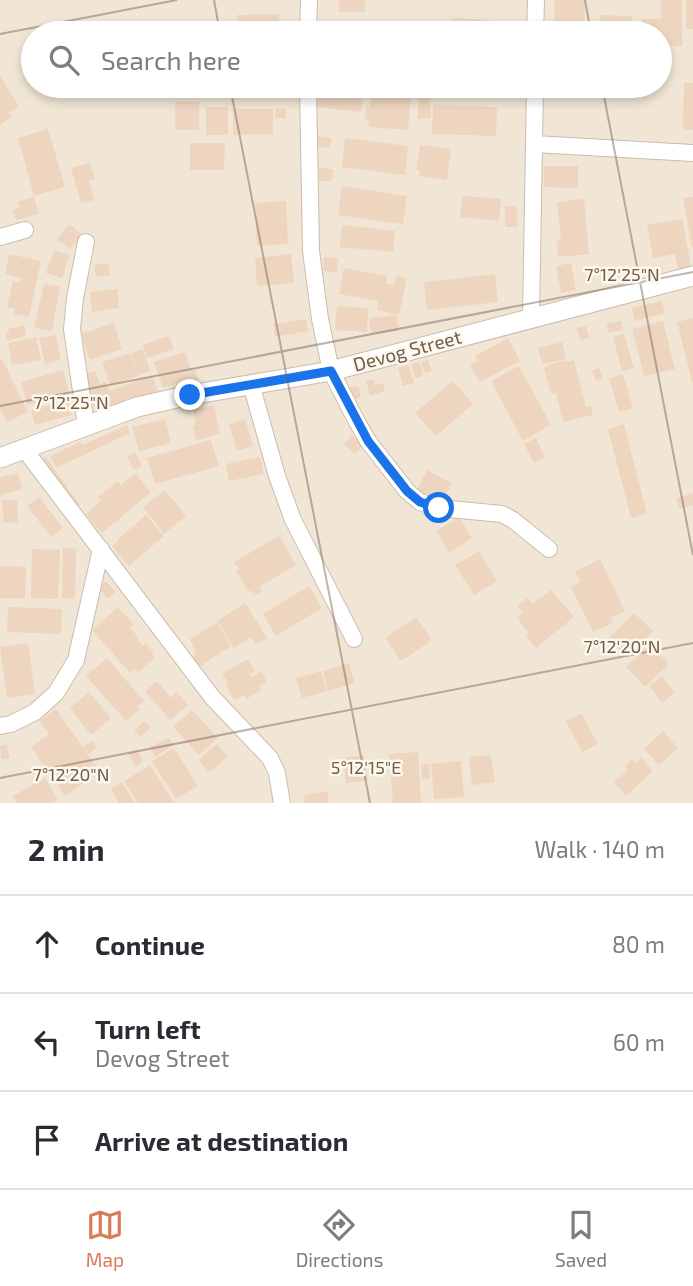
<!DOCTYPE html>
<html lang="en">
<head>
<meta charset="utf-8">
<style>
	:root { --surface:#fff; --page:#f2f2f3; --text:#2b2b33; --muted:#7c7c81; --line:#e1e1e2; --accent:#d97b56 }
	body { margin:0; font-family:"Exo 2",sans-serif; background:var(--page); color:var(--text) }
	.stop { position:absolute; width:21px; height:21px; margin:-16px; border:5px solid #1a73e8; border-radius:50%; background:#fff }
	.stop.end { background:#1a73e8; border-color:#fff; box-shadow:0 2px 7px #0008 }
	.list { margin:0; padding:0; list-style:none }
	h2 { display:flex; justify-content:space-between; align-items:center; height:91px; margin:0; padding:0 28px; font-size:30px }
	h2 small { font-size:23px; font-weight:400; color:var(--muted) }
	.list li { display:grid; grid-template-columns:46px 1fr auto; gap:21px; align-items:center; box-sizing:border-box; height:98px; padding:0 28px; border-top:2px solid var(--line) }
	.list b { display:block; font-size:26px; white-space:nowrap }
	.list p { margin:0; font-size:23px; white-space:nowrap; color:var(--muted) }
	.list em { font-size:23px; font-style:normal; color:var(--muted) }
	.icon { flex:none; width:38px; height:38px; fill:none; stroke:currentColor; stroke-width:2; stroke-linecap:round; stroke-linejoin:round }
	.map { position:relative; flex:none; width:693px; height:803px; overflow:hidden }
	.search { position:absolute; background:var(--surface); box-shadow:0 4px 10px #0003; left:21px; right:21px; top:21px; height:77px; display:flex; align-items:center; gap:18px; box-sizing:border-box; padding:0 24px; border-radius:38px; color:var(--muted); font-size:26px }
	.sheet { height:385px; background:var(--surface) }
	nav { display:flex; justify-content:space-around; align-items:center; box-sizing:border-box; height:98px; border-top:2px solid var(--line); background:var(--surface); font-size:19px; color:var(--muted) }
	nav a { display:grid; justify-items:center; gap:4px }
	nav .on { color:var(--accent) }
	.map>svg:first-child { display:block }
</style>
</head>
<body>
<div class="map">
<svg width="693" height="803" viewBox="0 0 693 803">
	<rect width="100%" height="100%" fill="#faf4e6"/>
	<path fill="#f1e6d5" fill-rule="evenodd" d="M0,0H693V803H0ZM33,33H660V86H33Z"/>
	<path fill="#edd5c0" d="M339,0H365V12H339Z
		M555,0H585L584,26L554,25Z
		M661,0H682V46H660V33H642V19H661Z
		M686,0H693V29H686Z
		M279,14V33H238L237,15Z
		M600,15L632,16L631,33H599Z
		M452,18L491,20V33H451Z
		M0,76L19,106L9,113L12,117L0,125Z
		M684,83H693V130H683Z
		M319,87L363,92L361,112L317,107Z
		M371,94L411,97L408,130L368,127L369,119H365L366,107H370Z
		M430,96L431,118L418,119V97Z
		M175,102H199V130H175Z
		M433,105L497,107L496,136L432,134Z
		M206,107H228V135H206Z
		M233,109H273V134L233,135Z
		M276,109H286V118H275Z
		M48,129L65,187L34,196L18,138Z
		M317,136L332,138L330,148L315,146Z
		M345,138L408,146L405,175L342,167Z
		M190,143H225L224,170H190Z
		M420,145L451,149L447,180L419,176L420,171L416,170Z
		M90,163L95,179L89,181L94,200L81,203L71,168Z
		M544,166H578V188L544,187Z
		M319,168L333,169L332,181H319Z
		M342,186L407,196L403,224L338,215Z
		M462,196L501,199L499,221L460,217Z
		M34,197L39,214L16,220L13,210L19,208L17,202Z
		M693,197V247H692L683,198Z
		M584,199L589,254L558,257L557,241H561L557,202Z
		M286,201L288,244L257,246L255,203Z
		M505,206H517V227H505Z
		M682,219L692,271L679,273L675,254L653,258L647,225Z
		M69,224L82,234L70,249L57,239Z
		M342,225L395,231L393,252L340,247Z
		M54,250L70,255L62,278L46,273Z
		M9,254L41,261L29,317L14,314L15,309L7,307L13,281L20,283L21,278L5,274Z
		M291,254L294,283L257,286L255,258Z
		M324,257L338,258L337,272L323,271Z
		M108,263L110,275L96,277L94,265Z
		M571,263L576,290L561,293L556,266Z
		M344,268L387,276L386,283L394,285L396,276L407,278L399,315L377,310L378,301L339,294Z
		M495,274L498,302L427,310L424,282Z
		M44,284L60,287L52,331L34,328Z
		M117,289L119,308L92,312L90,292Z
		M662,301L665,313L635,321L632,308Z
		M337,306L368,308L367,332L335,330Z
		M397,315L398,331L371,334L369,318Z
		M693,318V382H692L677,322Z
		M306,319L308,331L275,337L273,324Z
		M621,321L623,330L608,333L606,323Z
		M663,321L675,369L644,376L632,329Z
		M114,323L122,349L90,360L81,334Z
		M24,325L26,336L7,341L6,334L9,333L8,329Z
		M586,326L589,338L580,340L577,328Z
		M624,334L634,368L622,371L613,337Z
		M56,335L61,360L45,364L39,338Z
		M169,336L174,349L147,358L143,345Z
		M36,337L41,360L12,365L8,343Z
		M508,338L520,361L480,382L470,365L478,361L475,356Z
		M562,342L566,359L542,364L538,348Z
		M143,349L150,371L138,375L131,353Z
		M185,352L191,370L195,369L200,384L187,388L184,381L163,388L154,362Z
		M130,353L138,376L110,385L102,362Z
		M2,359L28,412L7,422L0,408V360Z
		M428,360L432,371L425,373L421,362Z
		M566,360L567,362L574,360L586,407L591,406L593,415L563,422L556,393L551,394L544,368L547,367V365Z
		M419,362L423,376L415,378L411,364Z
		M408,365L414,383L403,386L398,368Z
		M519,366L551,425L523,441L491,381Z
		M599,368L603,378L596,381L592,371Z
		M63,370L69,393L27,405L21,382Z
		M95,371L100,384L106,381L109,391L152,376L158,391L96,414L82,375Z
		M623,374L633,408L619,412L609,378Z
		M374,379L375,385L383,383L385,391L370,396L366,381Z
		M453,381L473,404L436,436L415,413Z
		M358,386L361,397L352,400L348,388Z
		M68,399L72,415L35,425L31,410Z
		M214,405L220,434L196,440L193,426L196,425L193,410Z
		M165,419L171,443L139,451L132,427Z
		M245,419L253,446L237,451L229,424Z
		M624,424L647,514L631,518L608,429Z
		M127,425L130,433L56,468L50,456L80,442L82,445Z
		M352,435L363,445L355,454L344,444Z
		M536,438L545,457L534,463L524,444Z
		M211,440L219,466L155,484L147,458Z
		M135,452L142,466L134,470L127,457Z
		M46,457L80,505L73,511L39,461Z
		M260,457L264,474L229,481L226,464Z
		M427,470L452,483L440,504L416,492Z
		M18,473L22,489L0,495V477Z
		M135,473L151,492L102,533L86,514L101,501L98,497L118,481L121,485Z
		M165,490L186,516L164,534L143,507Z
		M693,493V505L679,509L676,498Z
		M39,497L63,528L51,537L27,506Z
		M2,500H17L18,522L4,523Z
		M146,515L164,536L129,566L112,546L118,541L117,540Z
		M459,517L472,538L449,553L436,531Z
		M279,536L296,565L259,587L262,591L254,596L251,590L248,592L236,571L239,569L234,562Z
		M63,548L76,549L75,599L62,598Z
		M32,549L60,550L58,599L31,598Z
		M479,551L497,581L474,595L455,565Z
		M600,559L625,611L611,618L613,623L593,632L571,587L580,582L575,572Z
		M0,566L26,567L25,598H0Z
		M106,581L116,592L108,599L98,587Z
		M309,586L322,608L276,636L263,614Z
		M551,590L574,617L536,648L526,636L529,633L517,618L523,613L517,607L527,598L533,604Z
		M245,603L267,638L256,644L251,637L234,648L217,621Z
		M8,607L62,609L61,634L7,632Z
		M118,607L134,625L130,628L139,638L137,639L143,646L145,643L154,653L152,655L154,658L138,672L135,669L130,673L92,630Z
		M634,613L653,631L627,657L608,639Z
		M416,617L432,640L401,661L385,638Z
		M217,623L231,646L199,667L192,657L196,654L190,639Z
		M28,643L35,694L7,698L0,647Z
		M650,644L669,664L645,687L626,667Z
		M107,658L144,701L137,707L139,710L126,721L86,676Z
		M248,659L255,671L250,674L252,677L261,671L267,682L259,686L261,690L246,699L244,695L234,700L225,684L228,682L222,674Z
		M349,663L355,683L328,691L323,671Z
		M321,671L327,691L302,698L296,678Z
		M662,676L675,693L662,703L649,686Z
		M157,681L171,698L177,692L188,705L170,720L145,691Z
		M89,692L111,718L91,735L70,708Z
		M56,709L100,772L65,796L31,747L49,734L39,721Z
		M192,710L218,738L199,755L173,727Z
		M581,713L598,744L582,752L566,721Z
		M144,721L151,727L141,737L134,731Z
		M663,731L678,748L659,765L644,749Z
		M169,738L174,745L155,757L150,747Z
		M92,741L97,747L89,754L83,747Z
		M6,744L10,758L1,760L0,746Z
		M217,744L228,757L209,772L198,760Z
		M174,748L198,786L176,799L152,761Z
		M136,749L143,761L136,766L128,754Z
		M418,752L421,803H393L389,754Z
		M364,755L368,780L346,783L343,758Z
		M491,755L495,782L472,785L469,757Z
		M641,757L653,771L626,796L614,782L628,770L625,766L632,759L635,763Z
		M461,761L464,797L434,799L431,764Z
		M421,764H429L430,779H422Z
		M150,765L174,803H138L124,781Z
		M45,778L58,800L52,803H17L13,796Z
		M122,782L134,803H119L111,789Z
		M327,791L329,803H305L304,795Z"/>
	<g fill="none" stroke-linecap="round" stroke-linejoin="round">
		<g stroke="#cbbcad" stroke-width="18">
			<path id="minor" d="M308,33L309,0
				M535,33L536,0
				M308,86L311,251L320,319L331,371L356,420L368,441L407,491L420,502L439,508L502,514L513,520L549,549
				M534,144L693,153
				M0,237L25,230
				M86,242L75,298L72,329L86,425
				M531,318L535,86
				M251,384L277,476L293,520L354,639
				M25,450L212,697L270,758L277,773L282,803
				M0,726L11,724L35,712L56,693L76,660L101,549"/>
		</g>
		<g stroke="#cbbcad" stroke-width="21">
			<path id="tertiary" d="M0,458L137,407L190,395L331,371L693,276"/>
		</g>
		<use href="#minor" stroke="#fff" stroke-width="16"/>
		<use href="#tertiary" stroke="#fff" stroke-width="19"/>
	</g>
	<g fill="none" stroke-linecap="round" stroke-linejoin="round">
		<path stroke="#1a73e8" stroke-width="9" d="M190,395L331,371L368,441L407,491L420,502L439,508"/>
	</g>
	<path fill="none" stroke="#715c4d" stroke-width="2" stroke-opacity="0.45" d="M214,0L220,33M585,0L591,33M0,34L177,0M230,86L370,803M602,86L693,555M0,406L693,272M0,778L693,643"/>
	<g text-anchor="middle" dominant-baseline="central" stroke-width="5" stroke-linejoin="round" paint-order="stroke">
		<g font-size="19" fill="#715c4d" stroke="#fdf8ec">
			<text transform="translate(407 350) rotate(-15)">Devog Street</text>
		</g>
	</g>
	<g font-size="18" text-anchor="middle" fill="#715c4d" stroke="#fdf8ec" stroke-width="5" stroke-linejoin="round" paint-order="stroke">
		<text x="622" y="281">7°12'25"N</text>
		<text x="71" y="409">7°12'25"N</text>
		<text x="622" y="653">7°12'20"N</text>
		<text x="366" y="774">5°12'15"E</text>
		<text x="71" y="781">7°12'20"N</text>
	</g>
</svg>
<div class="stop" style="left:439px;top:508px"></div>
<div class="stop end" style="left:190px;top:395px"></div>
<div class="search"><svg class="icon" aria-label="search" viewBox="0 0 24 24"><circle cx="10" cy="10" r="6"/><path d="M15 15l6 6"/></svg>Search here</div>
</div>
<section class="sheet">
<h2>2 min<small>Walk · 140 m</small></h2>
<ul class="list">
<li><svg class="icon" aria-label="ahead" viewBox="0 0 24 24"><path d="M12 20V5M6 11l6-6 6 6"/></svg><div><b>Continue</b></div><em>80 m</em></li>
<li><svg class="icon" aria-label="left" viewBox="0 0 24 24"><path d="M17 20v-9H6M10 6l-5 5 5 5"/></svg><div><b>Turn left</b><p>Devog Street</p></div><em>60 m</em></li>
<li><svg class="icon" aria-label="arrive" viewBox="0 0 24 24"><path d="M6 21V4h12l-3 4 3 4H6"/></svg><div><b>Arrive at destination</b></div></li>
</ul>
</section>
<nav>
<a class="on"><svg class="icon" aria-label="map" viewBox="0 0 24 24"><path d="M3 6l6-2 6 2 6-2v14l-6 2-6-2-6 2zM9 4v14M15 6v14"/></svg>Map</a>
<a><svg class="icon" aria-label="directions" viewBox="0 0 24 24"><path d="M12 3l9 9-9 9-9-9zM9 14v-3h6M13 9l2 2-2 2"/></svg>Directions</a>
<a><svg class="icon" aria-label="saved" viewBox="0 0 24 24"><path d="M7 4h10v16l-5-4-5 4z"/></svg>Saved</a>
</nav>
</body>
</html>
